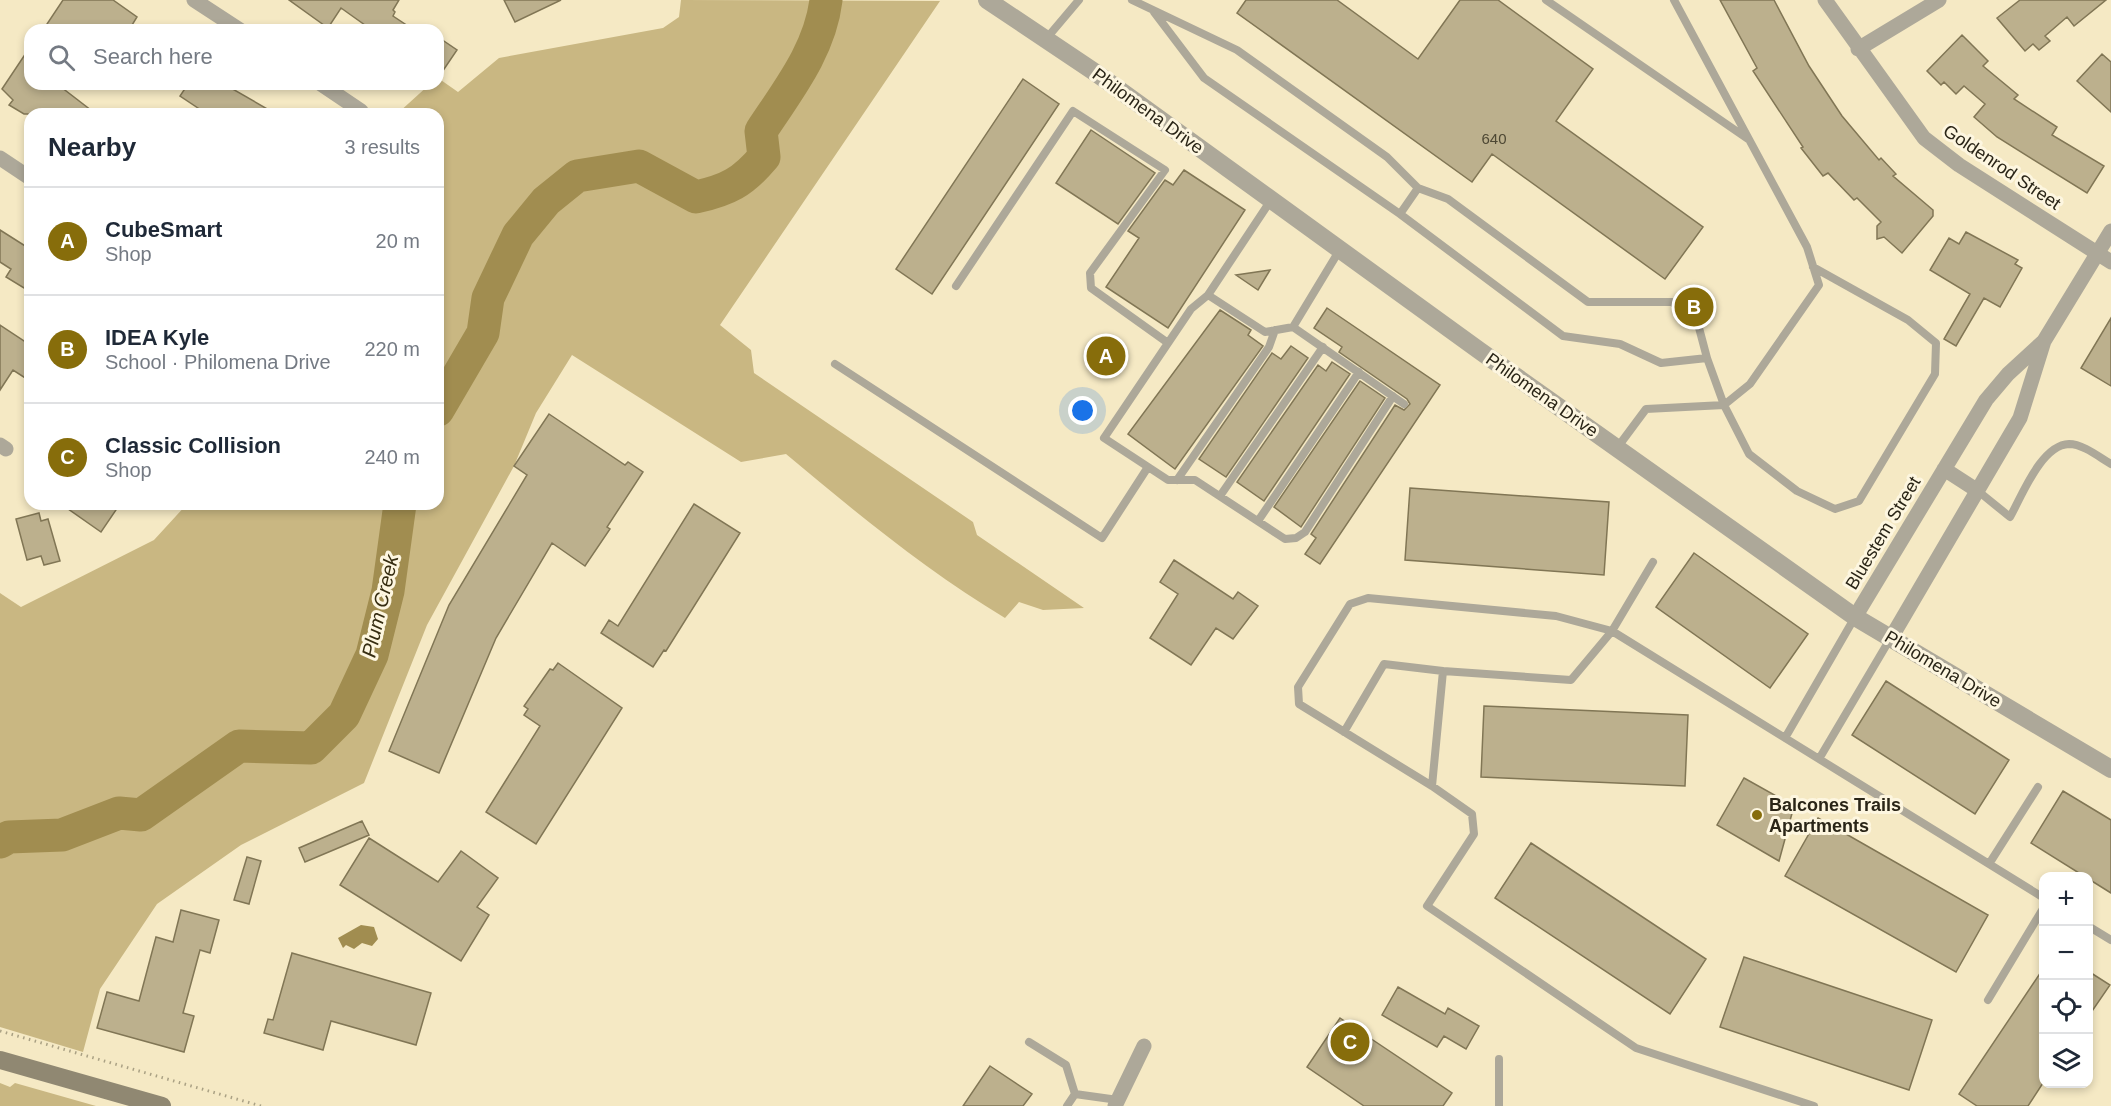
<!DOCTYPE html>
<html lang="en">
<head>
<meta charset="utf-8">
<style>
	:root { --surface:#fff; --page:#f6f6f7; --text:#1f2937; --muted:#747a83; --line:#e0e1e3; --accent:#876d0b }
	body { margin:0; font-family:Arial,sans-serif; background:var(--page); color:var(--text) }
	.controls { position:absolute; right:18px; bottom:18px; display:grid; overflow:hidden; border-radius:12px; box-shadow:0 3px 9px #0003 }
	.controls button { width:54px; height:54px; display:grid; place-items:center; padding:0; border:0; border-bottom:2px solid var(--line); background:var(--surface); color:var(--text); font:30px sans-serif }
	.you { position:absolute; left:1083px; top:411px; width:21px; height:21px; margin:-15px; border:4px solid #fff; border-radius:50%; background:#1a73e8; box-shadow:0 0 0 9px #1a73e833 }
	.badge { display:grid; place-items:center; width:39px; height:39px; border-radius:50%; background:var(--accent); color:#fff; font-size:20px; font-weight:700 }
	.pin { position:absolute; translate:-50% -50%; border:3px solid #fff; box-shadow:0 2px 6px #0006 }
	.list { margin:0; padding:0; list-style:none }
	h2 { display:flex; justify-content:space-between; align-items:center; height:78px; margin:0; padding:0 24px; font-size:26px }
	h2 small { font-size:20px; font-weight:400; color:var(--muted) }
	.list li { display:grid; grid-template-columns:39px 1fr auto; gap:18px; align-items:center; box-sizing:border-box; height:108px; padding:0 24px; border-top:2px solid var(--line) }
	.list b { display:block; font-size:22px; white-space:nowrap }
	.list p { margin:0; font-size:20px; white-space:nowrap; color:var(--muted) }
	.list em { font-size:20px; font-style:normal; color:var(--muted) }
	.icon { flex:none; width:33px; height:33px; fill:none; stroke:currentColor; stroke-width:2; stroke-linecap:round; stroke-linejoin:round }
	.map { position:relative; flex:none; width:2111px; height:1106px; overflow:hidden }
	.search { position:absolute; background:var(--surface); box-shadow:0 3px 9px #0003; left:24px; top:24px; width:420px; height:66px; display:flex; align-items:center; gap:15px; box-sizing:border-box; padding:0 21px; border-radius:18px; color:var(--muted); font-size:22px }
	.panel { position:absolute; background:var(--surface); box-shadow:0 3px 9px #0003; left:24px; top:108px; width:420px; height:402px; border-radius:18px }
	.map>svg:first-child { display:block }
</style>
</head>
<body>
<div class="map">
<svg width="2111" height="1106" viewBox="0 0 2111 1106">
	<rect width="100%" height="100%" fill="#f5e9c4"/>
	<path fill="#c9b782" d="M681,0L940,1L720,325L751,350L754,373L973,522L977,535L1084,608L1043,610L1019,602L1005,618C927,571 855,512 786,454L741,462L572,355L536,413L514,466L427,625L364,783L241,845L157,904L100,989L83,1052L0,1027V593L21,607L154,540L187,504H438V114L398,113L430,84H438V78L458,92L499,58L663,28L679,17Z
		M0,1083L10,1087L15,1083L96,1106H0Z"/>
	<path fill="#a18d50" d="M361,925L374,927L378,939L372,946L362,943L354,949L346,945L343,948L338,938Z"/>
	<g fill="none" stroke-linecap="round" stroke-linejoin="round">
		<path stroke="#a18d50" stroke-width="33" d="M438,410L483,333L488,298L518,235L546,201L577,176L639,166L696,197C728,190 743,182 764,157L761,131C788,90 820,50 826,0
			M0,842L9,837L62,835L119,813L141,815L239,746L311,748L344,715L372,655L388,591L400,504"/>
	</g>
	<path fill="#bcb08d" stroke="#817655" stroke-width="1.5" d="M63,0H113L137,17L129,30H43Z
		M289,0H399L393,10L395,12L393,16L414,30H372L341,8L328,28Z
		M504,0H561L515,22Z
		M1246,0H1337L1418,59L1460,0H1498L1593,69L1556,121L1703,227L1665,279L1492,154L1472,182L1237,13Z
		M1720,0H1774L1809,66L1842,116L1879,160L1881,158L1896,174L1893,176L1933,210V216L1902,253L1884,237L1877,239V226L1881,222L1857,198L1854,200L1828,173L1823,176L1801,148L1803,147L1753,71L1757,68Z
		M2020,0H2106L2074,26L2067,17L2045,36L2050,41L2039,50L2033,44L2025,51L1997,18Z
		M1962,35L1988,61L1983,66L2018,95L2014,99L2057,127L2052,135L2104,166L2087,193L1997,137L1974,117L1985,104L1964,86L1956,94L1944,82L1941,85L1927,71Z
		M438,37L457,50L438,78Z
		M30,47V84H57L96,114H24L9,105L13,100L2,89Z
		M2102,54L2111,62V112L2077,81Z
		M1023,79L1059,104L932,294L896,269Z
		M188,84H224L276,114H207L180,96Z
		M1091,130L1155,173L1118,224L1056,183Z
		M1184,170L1245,210L1168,328L1106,287L1139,238L1128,231L1165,180L1173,185Z
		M0,230L30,249V279L24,288L6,277L11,269L0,262Z
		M1966,232L2018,260L2015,264L2022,268L2000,307L1984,298L1956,346L1944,339L1970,294L1930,270L1949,238L1959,244Z
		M1270,270L1258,290L1236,275Z
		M1327,308L1440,385L1320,564L1305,554L1316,538L1311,534L1395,405L1404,410L1410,404L1407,399L1339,352L1342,347L1314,328Z
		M1220,310L1251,330L1248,335L1263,346L1175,469L1128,434Z
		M2111,318V386L2081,368Z
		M0,325L30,345V381L13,370L0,390Z
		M1291,346L1308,358L1226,477L1199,459L1272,353L1281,359Z
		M1332,362L1350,374L1264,501L1237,482L1318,365L1326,371Z
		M1360,381L1385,398L1301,527L1274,507Z
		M549,414L625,465L628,462L643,472L607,527L610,529L585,566L552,543L496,638L439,773L389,751L449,605L527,475L514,466Z
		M1410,488L1609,502L1604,575L1405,560Z
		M61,504H120L101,532Z
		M694,504L740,533L666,651L664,650L653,667L601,633L609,620L618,626Z
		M39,513L41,521L48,519L60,561L44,565L41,556L27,560L16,519Z
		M1694,553L1808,634L1770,688L1656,607Z
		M1174,560L1233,599L1238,592L1258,606L1233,639L1216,628L1191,665L1150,638L1178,594L1160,582Z
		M558,663L622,708L536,844L486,812L540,726L524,715L528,709L524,706L550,669L553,670Z
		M1886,681L2009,760L1975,814L1852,735Z
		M1484,706L1688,715L1685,786L1481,777Z
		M1744,778L1794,806L1779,861L1717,825Z
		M2063,791L2111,820V893L2031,843Z
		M1818,818L1988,915L1956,972L1785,876Z
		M362,821L369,835L305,862L299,848Z
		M369,838L438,882L461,851L498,878L477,907L489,915L461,961L340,885Z
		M1531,843L1706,959L1670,1014L1495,898Z
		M247,857L261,861L249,904L234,900Z
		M181,910L219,920L210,953L200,950L183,1013L194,1016L184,1052L97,1028L107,992L139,1001L156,937L173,942Z
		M292,953L431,993L416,1045L331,1021L323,1050L264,1033L268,1019L273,1020Z
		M1744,957L1932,1020L1909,1090L1720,1027Z
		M2043,969V1083L2028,1106H1977L1959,1094Z
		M2088,971L2110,985L2088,1017Z
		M1398,987L1445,1014L1448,1008L1479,1026L1466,1049L1444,1036L1437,1047L1382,1015Z
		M1340,1018L1452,1093L1443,1106H1364L1307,1067Z
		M990,1066L1032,1094L1023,1106H963Z"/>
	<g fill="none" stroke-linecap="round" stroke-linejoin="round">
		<path stroke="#aaa184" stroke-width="3" stroke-dasharray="1.5 4.5" stroke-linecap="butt" d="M0,1031L261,1106"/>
		<path stroke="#ada899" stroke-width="8" d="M1132,0L1237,50L1387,157L1418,188L1400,214L1563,336L1620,344L1661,363L1707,358L1724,405L1646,409L1617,448
			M1546,0L1748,139
			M1674,0L1807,247L1819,285L1750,384L1724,405L1749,454L1797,491L1835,509L1859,501L1935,374L1936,343L1908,320L1813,267
			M1154,12L1204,78L1400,214
			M1046,39L1079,0
			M1418,188L1448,199L1588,302H1672L1698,324L1707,358
			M1271,200L1208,295L1265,332L1293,327
			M1339,251L1293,327L1404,404
			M956,286L1073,111L1165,170L1090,273L1091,288L1168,343
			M1208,295L1191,309L1104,438L1168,480H1195L1285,539L1296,538L1305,532L1393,396
			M835,364L1102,538L1148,467
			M1177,480L1269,347L1275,330
			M1978,491L2010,517C2022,496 2041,445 2069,444C2083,444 2099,457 2111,464
			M1220,496L1323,347
			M1258,521L1359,372
			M1344,732L1384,664L1443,671
			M1785,738L1855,617
			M1819,759L1890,639
			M1432,786L1299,704L1298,687L1350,604L1368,598L1556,616L1612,631L1653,562
			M1989,864L2038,787
			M2088,926L2111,940
			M1988,1000L2044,907
			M1029,1042L1066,1065L1075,1094
			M1067,1106L1075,1094L1118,1100
			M1499,1106V1059
			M1814,1106L1636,1048L1427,906L1474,834L1472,814L1432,786L1443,671L1571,680L1612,631L2044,898"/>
		<path stroke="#ada899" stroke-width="15" d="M194,0L240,30
			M1825,0L1924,138L1959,165L2111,262
			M1858,49L1939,0
			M321,84L361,111
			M0,158L30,178
			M0,445L6,449
			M1944,469L1978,491
			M1855,617L1986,400L2008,374L2044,341
			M1891,638L2020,418L2044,341L2111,231
			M1115,1106L1144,1046"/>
		<path stroke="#ada899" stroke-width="18" d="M987,0L1096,73L1480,351L1855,617L2111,769"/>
		<path stroke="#908872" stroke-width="18" d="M0,1060L162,1106"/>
	</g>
	<circle fill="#876d0b" stroke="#fdf6e0" stroke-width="2" cx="1757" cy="815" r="6"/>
	<g text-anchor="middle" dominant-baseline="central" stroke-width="6" stroke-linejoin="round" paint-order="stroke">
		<g font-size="15" fill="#4e4834">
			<text x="1494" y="138">640</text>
		</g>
		<g font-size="18" fill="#2a2517" stroke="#fdf6e0">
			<text transform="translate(1148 111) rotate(36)">Philomena Drive</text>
			<text transform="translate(2002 167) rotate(34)">Goldenrod Street</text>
			<text transform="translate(1542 395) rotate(35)">Philomena Drive</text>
			<text transform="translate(1883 533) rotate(-59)">Bluestem Street</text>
			<text transform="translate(1943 669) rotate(31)">Philomena Drive</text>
		</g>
		<g font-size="18" font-weight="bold" fill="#2a2517" stroke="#fdf6e0" text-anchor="start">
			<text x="1769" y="805">Balcones Trails<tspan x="1769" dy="21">Apartments</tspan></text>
		</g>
		<g font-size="20" font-style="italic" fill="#362d11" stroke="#fdf6e0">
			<text transform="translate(380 606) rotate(-77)">Plum Creek</text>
		</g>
	</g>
</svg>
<div class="controls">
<button>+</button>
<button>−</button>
<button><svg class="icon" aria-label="locate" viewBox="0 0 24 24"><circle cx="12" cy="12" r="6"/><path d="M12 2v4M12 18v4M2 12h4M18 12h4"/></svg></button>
<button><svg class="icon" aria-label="layers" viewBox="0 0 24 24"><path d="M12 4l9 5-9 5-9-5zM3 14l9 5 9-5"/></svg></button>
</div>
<div class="you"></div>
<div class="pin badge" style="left:1106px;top:356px">A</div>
<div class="pin badge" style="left:1694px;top:307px">B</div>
<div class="pin badge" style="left:1350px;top:1042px">C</div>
<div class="search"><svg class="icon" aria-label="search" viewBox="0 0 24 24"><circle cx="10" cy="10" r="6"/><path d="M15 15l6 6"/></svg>Search here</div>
<section class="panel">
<h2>Nearby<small>3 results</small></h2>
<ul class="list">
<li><span class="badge">A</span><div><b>CubeSmart</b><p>Shop</p></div><em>20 m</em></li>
<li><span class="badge">B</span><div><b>IDEA Kyle</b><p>School · Philomena Drive</p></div><em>220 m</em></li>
<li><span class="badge">C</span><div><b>Classic Collision</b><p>Shop</p></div><em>240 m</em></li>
</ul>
</section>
</div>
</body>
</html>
